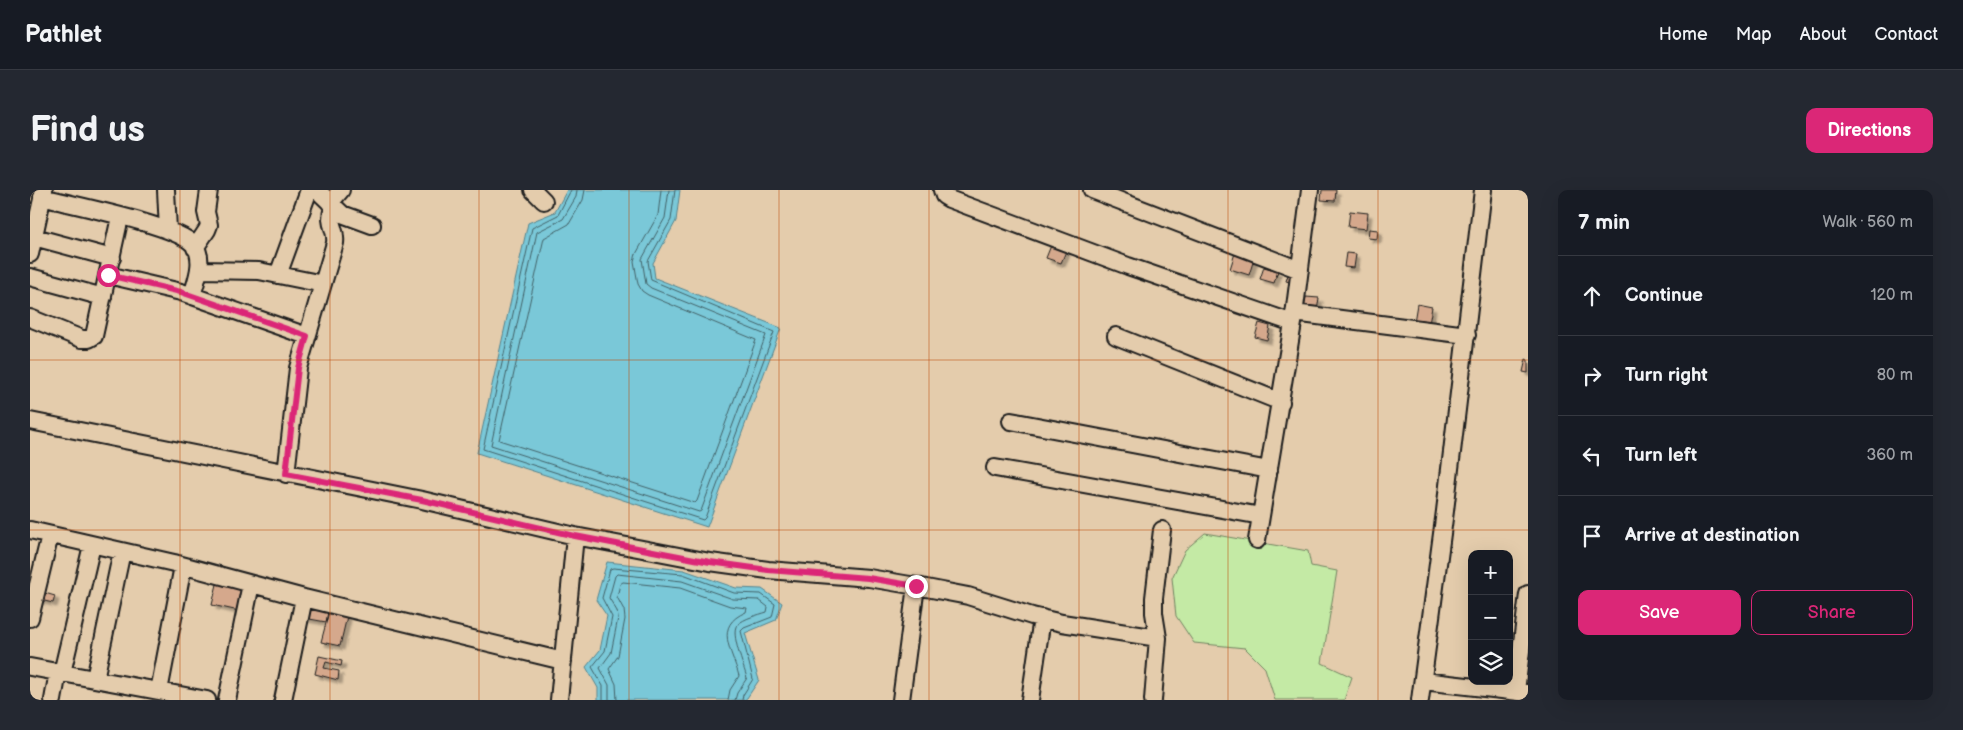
<!DOCTYPE html>
<html lang="en">
<head>
<meta charset="utf-8">
<style>
	:root { --surface:#171b24; --page:#242831; --text:#f1f3f6; --muted:#9ea1a6; --line:#363941; --accent:#db2777 }
	body { margin:0; font-family:"Balsamiq Sans",sans-serif; background:var(--page); color:var(--text) }
	.controls { position:absolute; right:15px; bottom:15px; display:grid; overflow:hidden; border-radius:10px; box-shadow:0 5px 20px #0002 }
	.controls button { width:45px; height:45px; display:grid; place-items:center; padding:0; border:0; border-bottom:1px solid var(--line); background:var(--surface); color:var(--text); font:25px sans-serif }
	.stop { position:absolute; width:15px; height:15px; margin:-11px; border:4px solid #db2777; border-radius:50%; background:#fff }
	.stop.end { background:#db2777; border-color:#fff; box-shadow:0 1px 5px #0008 }
	.list { margin:0; padding:0; list-style:none }
	h2 { display:flex; justify-content:space-between; align-items:center; height:65px; margin:0; padding:0 20px; font-size:21px }
	h2 small { font-size:16px; font-weight:400; color:var(--muted) }
	.list li { display:grid; grid-template-columns:32px 1fr auto; gap:15px; align-items:center; box-sizing:border-box; height:80px; padding:0 20px; border-top:1px solid var(--line) }
	.list b { display:block; font-size:19px; white-space:nowrap }
	.list em { font-size:16px; font-style:normal; color:var(--muted) }
	.actions { display:flex; gap:10px; padding:15px 20px }
	.actions a { flex:1; padding:11px 0; border:1px solid var(--accent); border-radius:10px; text-align:center; font-size:18px; color:var(--accent) }
	.actions .main { background:var(--accent); color:#fff }
	.icon { flex:none; width:28px; height:28px; fill:none; stroke:currentColor; stroke-width:2; stroke-linecap:round; stroke-linejoin:round }
	.map { position:relative; flex:none; width:1498px; height:510px; overflow:hidden; border-radius:10px }
	header { display:flex; align-items:center; gap:30px; box-sizing:border-box; height:70px; padding:0 25px; background:var(--surface); border-bottom:1px solid var(--line) }
	header strong { font-size:24px }
	nav { display:flex; gap:28px; margin-inline-start:auto; font-size:18px }
	.intro { display:flex; align-items:center; justify-content:space-between; box-sizing:border-box; height:120px; padding:0 30px }
	h1 { margin:0; font-size:35px }
	.button { padding:12px 22px; border-radius:10px; background:var(--accent); color:#fff; font-size:18px; font-weight:700 }
	main { display:flex; gap:30px; padding:0 30px }
	aside { flex:1; background:var(--surface); border-radius:10px; box-shadow:0 5px 20px #0002 }
	.map>svg:first-child { display:block }
</style>
</head>
<body>
<header>
<strong>Pathlet</strong>
<nav><a>Home</a><a>Map</a><a>About</a><a>Contact</a></nav>
</header>
<div class="intro"><h1>Find us</h1><a class="button">Directions</a></div>
<main>
<div class="map">
<svg width="1498" height="510" viewBox="0 0 1498 510">
	<defs>
		<filter id="shadow"><feDropShadow dx="4" dy="4" stdDeviation="1" flood-color="#0004"/></filter>
	</defs>
	<rect width="100%" height="100%" fill="#e4ccac"/>
	<filter id="ink" filterUnits="userSpaceOnUse"><feTurbulence type="fractalNoise" baseFrequency=".02" numOctaves="2"/><feDisplacementMap in="SourceGraphic" scale="10" xChannelSelector="R" yChannelSelector="G"/><feConvolveMatrix kernelMatrix="1 2 1 2 8 2 1 2 1" color-interpolation-filters="sRGB"/></filter>
	<g filter="url(#ink)">
		<path fill="#c4eaa5" stroke="#708360" d="M1175,343L1278,361L1281,376L1307,381L1292,473L1322,487L1314,510H1245L1235,478L1215,458L1164,453L1146,426L1142,388L1155,360Z"/>
		<path fill="#7ac8d8" stroke="#54838d" d="M537,0H650L646,31L623,73L625,88L751,138L677,337L447,263L498,33L525,22Z
			M577,372L654,380L706,398L732,399L752,413L746,430L715,443L729,490L717,508L714,510H568V498L556,477L570,460L577,426L566,410Z"/>
		<g fill="none" stroke-linecap="round" stroke-linejoin="round">
			<path stroke="#426167" stroke-width="1" d="M541,0L528,25L502,38L453,259L673,330L675,328L744,142L621,90L618,71L641,30L645,0
				M547,0L546,7L533,29L507,42L461,255L669,322L671,321L736,145L621,98L616,94L612,69L635,28L639,0
				M555,0L553,10L539,34L514,48L469,250L665,313L667,311L726,150L618,105L612,101L608,94L604,71L606,64L628,25L631,0
				M573,510V496L562,477L575,461L582,427L572,408L580,379L583,378L653,384L704,403L731,404L745,414L742,427L714,438L711,441L723,489L713,505L712,510
				M579,510V495L570,478L581,463L588,428L587,421L579,408L585,386L587,384L652,391L703,409L729,410L738,417L737,422C728,425 714,428 707,435C700,443 714,477 717,488L707,503L705,510
				M587,510L586,494L579,479L588,466L595,429L594,420L587,407L590,394L593,392L650,398L700,416L717,418L716,422C683,436 702,460 709,486L700,500L698,510"/>
		</g>
		<path fill="#d5a88c" stroke="#1c1c1c" filter="url(#shadow)" d="M1292,0H1306L1305,11L1291,10Z
			M1320,21L1338,23L1336,39L1318,37Z
			M1339,39L1348,40L1347,49L1338,48Z
			M1022,53L1037,59L1031,73L1016,68Z
			M1205,63L1224,69L1219,85L1200,79Z
			M1316,63L1326,64L1324,78L1314,77Z
			M1234,77L1248,81L1244,93L1230,89Z
			M1259,82L1266,85L1263,93L1256,91Z
			M1276,107L1289,108L1287,121L1274,119Z
			M1387,114L1402,117L1399,134L1384,132Z
			M1229,133L1240,136L1237,150L1225,147Z
			M1496,169L1498,170V183L1493,182Z
			M188,390L215,396L209,421L182,415Z
			M8,401L25,406L23,413L6,409Z
			M278,412L299,417L296,432L274,428Z
			M300,418L318,422L310,456L291,452Z
			M289,466L312,471L311,476L296,472L294,478L309,481L308,490L285,484Z"/>
		<g fill="none" stroke-linecap="round" stroke-linejoin="round">
			<g stroke="#1c1c1c" stroke-width="20">
				<path id="minor" d="M136,0L138,40
					M287,0L312,24L342,35
					M503,0L514,11
					M912,0L914,6L919,9L1098,76L1263,133L1280,0
					M1062,0L1270,80
					M12,7C42,15 146,35 163,54C176,68 166,91 162,106
					M300,13L311,0
					M4,47L82,68
					M165,58L177,40L179,35L176,22L179,0
					M0,64L14,0
					M169,80L229,81L293,94
					M78,85L151,102L277,146
					M248,85L279,0
					M0,87L73,107
					M1264,123L1437,145
					M0,128L52,149H59L64,146L90,27
					M1086,146L1251,212
					M0,231L392,310L545,346L680,372L738,380L839,388L886,396L938,406L1002,426L1032,433L1128,448
					M981,231L1239,280
					M965,278L1231,326
					M256,284L268,178L305,53C307,37 297,37 303,17
					M0,340L144,373L274,408L533,471
					M1227,350L1263,133
					M0,428L20,345
					M0,477L177,510
					M32,483L62,355
					M65,489L92,361
					M1393,491L1498,503
					M129,501L153,376
					M1486,501L1498,404
					M23,510L28,482
					M197,510L221,394
					M253,510L274,408
					M529,510L545,346
					M871,510L886,396
					M1000,510L1012,428
					M1123,510L1128,448L1124,423V408L1132,340
					M1390,510L1415,321L1453,0"/>
			</g>
			<use href="#minor" stroke="#e4ccac" stroke-width="16"/>
		</g>
	</g>
	<g fill="none" stroke-linecap="round" stroke-linejoin="round" filter="url(#ink)">
		<path stroke="#db2777" stroke-width="6" d="M78,85L151,102L277,146L268,178L256,284L392,310L545,346L680,372L738,380L838,388L886,396"/>
	</g>
	<path fill="none" stroke="#bf4d0f" stroke-width="1" stroke-opacity="0.55" d="M150,0V510M300,0V510M449,0V510M599,0V510M749,0V510M899,0V510M1049,0V510M1198,0V510M1348,0V510M0,170H1498M0,340H1498"/>
</svg>
<div class="controls">
<button>+</button>
<button>−</button>
<button><svg class="icon" aria-label="layers" viewBox="0 0 24 24"><path d="M12 4l9 5-9 5-9-5zM3 14l9 5 9-5"/></svg></button>
</div>
<div class="stop" style="left:78px;top:85px"></div>
<div class="stop end" style="left:886px;top:396px"></div>
</div>
<aside>
<h2>7 min<small>Walk · 560 m</small></h2>
<ul class="list">
<li><svg class="icon" aria-label="ahead" viewBox="0 0 24 24"><path d="M12 20V5M6 11l6-6 6 6"/></svg><div><b>Continue</b></div><em>120 m</em></li>
<li><svg class="icon" aria-label="right" viewBox="0 0 24 24"><path d="M7 20v-9h11M14 6l5 5-5 5"/></svg><div><b>Turn right</b></div><em>80 m</em></li>
<li><svg class="icon" aria-label="left" viewBox="0 0 24 24"><path d="M17 20v-9H6M10 6l-5 5 5 5"/></svg><div><b>Turn left</b></div><em>360 m</em></li>
<li><svg class="icon" aria-label="arrive" viewBox="0 0 24 24"><path d="M6 21V4h12l-3 4 3 4H6"/></svg><div><b>Arrive at destination</b></div></li>
</ul>
<div class="actions"><a class="main">Save</a><a>Share</a></div>
</aside>
</main>
</body>
</html>
